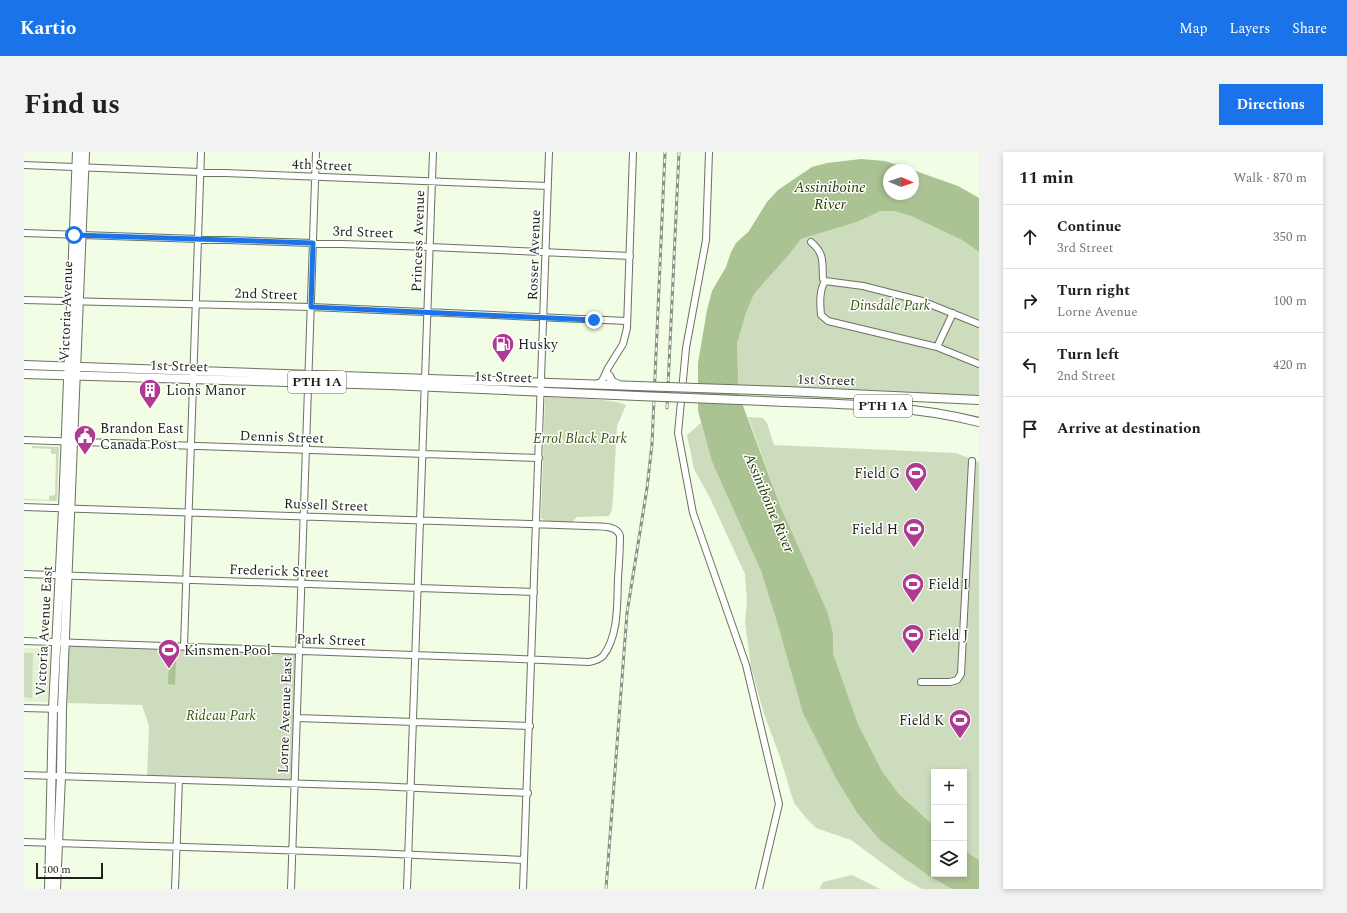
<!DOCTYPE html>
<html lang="en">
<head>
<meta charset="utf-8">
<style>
	:root { --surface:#fff; --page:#f2f2f2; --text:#202124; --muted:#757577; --line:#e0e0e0; --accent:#1a73e8 }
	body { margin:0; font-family:Spectral,serif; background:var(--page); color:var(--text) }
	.controls { position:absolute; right:12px; bottom:12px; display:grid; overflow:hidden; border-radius:0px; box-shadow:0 2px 6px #0003 }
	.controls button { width:36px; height:36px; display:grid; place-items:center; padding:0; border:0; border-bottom:1px solid var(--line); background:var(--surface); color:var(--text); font:20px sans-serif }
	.compass { position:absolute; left:859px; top:12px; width:36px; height:36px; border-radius:50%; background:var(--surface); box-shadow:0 2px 6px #0003; rotate:92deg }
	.scale { position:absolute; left:12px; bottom:10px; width:67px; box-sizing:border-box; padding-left:4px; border:2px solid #1e221a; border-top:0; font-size:11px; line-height:14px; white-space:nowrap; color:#1e221a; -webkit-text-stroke:3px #fff; paint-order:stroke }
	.stop { position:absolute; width:12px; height:12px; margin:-9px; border:3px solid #1a73e8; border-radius:50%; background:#fff }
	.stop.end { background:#1a73e8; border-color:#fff; box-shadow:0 1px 4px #0008 }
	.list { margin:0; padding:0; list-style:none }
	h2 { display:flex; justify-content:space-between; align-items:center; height:52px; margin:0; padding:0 16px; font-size:17px }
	h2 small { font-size:13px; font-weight:400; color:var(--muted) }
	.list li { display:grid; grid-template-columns:26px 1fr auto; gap:12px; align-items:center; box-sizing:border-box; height:64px; padding:0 16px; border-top:1px solid var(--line) }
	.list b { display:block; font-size:15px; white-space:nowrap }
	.list p { margin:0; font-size:13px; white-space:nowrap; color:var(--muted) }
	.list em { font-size:13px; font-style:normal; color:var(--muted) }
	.icon { flex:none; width:22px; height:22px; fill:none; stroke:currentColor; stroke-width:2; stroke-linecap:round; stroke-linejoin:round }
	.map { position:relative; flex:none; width:955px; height:737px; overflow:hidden; border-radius:0px }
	header { display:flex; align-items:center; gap:24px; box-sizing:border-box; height:56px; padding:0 20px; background:var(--accent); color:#fff }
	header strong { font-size:19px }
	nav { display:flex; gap:22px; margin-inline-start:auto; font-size:14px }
	.intro { display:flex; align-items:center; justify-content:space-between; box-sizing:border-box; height:96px; padding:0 24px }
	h1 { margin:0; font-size:28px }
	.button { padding:10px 18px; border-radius:0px; background:var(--accent); color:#fff; font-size:14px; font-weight:700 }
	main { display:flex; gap:24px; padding:0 24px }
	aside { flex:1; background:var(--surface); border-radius:0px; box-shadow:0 2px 6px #0003 }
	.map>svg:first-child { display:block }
</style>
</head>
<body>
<header>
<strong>Kartio</strong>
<nav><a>Map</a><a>Layers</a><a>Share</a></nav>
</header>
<div class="intro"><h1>Find us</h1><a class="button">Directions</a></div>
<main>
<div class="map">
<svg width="955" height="737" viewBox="0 0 955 737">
	<rect width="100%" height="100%" fill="#f1fde5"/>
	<path fill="#e2f2d3" d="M0,496L28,497L25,550H0Z"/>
	<path fill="#ccdcbd" d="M857,59H870L887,64L938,88L955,100V246L715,236L713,192L722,161L730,142L763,105L777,87L833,70Z
		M521,245C533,245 595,247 602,253L593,274L589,345L588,358L585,364L553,365L547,371L523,370L517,366Z
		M724,265L739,266L743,271L750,293L932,301L955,310V708L940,698V620H910V674L875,642L858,619L834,572L809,501V481L757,356Z
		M677,271L688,310L737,419L756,480L905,724L928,737H898L880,727L827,688L792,676L783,667L770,651L756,605L740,562L727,515L721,470L723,451L721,422L686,346L670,317L663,283Z
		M8,294L35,295L33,349L0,348V347L25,348V344L31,343L32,302H27V297L8,296Z
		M40,491L276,499L271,632L123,627L125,574L118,553L44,551Z
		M0,501H9L8,546L0,545Z
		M828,723L856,737H795L799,730Z"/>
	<path fill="#abc392" d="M837,7L861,9L888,18H865V42H889V18L934,34L955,46V100L938,88L887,64L870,59H857L833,70L777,87L763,105L730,142L722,161L713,192L715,243L757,356L803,459L809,481V501L834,572L858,619L875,642L910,674V722H940V698L955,708V737H928L905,724L856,688L834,662L813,628L779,561L756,480L737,419L688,310L674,259V211L683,158L688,139L702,115L707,100L712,91L725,79L743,50L754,38L788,15L803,11Z
		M145,508H152L151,533L144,532Z"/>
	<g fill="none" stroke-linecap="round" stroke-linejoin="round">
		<g stroke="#69735f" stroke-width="8">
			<path id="minor" d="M685,0L682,88L662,196L654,281L669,361L722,513L755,652L735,737
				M0,13L524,34
				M0,81L406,95L606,104
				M787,90C801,102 798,110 799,127L801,129
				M0,148L287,155L603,169
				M955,172L898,149L839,134L801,129C795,139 796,152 797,163L804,169L913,195L955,212
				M913,195L929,161
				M572,232L577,230L579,227L584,216L599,192L603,176L609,0
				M0,288L515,306
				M0,355L563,374C573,375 593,372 596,384C596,398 595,412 594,426C593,451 595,483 579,504C575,508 571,509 565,510L472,506L0,489
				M0,422L510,440
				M160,494L177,0
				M897,530H926L933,528L937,522L948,309
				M0,556L38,557
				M273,566L506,574
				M0,623L351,634L504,641
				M0,690L349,701L500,708
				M151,737L155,628
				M267,737L292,0
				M383,737L409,0
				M499,737L525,0"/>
		</g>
		<g stroke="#69735f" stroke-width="10">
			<path id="major" d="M0,213L613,234
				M0,222L365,233L614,244
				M585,224L588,230L595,233
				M762,239L955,248
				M762,250C828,252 891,254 955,270
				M25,737L29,557L39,356L53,0
				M32,737L37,624L38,557L61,0"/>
		</g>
		<use href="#minor" stroke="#fff" stroke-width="6"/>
		<use href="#major" stroke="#fff" stroke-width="8"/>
		<g stroke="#889080" stroke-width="3">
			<path id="rail" d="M643,256L655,0
				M582,737L603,461L623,336L628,292L641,0"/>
		</g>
		<use href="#rail" stroke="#fff" stroke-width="1.5" stroke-dasharray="4.5" stroke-linecap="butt"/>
		<g stroke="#69735f" stroke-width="10" stroke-linecap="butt">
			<path id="major-bridge" d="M613,234L762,239
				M614,244L762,250"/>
		</g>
		<use href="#major-bridge" stroke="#fff" stroke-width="8"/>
	</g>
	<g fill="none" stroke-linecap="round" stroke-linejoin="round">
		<path stroke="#1a73e8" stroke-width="5" d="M50,83L289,91L287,155L570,168"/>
	</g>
	<defs>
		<g id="fuel-pin" transform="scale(1.15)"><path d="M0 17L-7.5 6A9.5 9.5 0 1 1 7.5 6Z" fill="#af3a92" stroke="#fff"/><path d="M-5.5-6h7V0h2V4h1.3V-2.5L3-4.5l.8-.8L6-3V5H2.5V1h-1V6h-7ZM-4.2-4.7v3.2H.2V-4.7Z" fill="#fff"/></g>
		<g id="building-pin" transform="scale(1.15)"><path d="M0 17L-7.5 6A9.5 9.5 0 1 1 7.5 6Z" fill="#af3a92" stroke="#fff"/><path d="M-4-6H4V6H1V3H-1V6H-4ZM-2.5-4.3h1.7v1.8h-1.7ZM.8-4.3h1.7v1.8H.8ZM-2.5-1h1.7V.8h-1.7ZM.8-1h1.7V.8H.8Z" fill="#fff"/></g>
		<g id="civic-pin" transform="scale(1.15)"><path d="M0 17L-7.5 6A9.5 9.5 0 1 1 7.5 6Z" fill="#af3a92" stroke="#fff"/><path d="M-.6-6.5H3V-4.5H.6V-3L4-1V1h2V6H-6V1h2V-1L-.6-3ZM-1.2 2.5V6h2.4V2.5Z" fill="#fff"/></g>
		<g id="stadium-pin" transform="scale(1.15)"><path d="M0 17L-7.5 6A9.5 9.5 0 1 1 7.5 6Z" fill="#af3a92" stroke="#fff"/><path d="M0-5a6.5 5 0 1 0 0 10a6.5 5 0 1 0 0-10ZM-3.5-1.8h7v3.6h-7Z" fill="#fff"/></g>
	</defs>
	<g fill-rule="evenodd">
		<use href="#fuel-pin" x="479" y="192"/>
		<use href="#building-pin" x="126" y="238"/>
		<use href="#civic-pin" x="61" y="284"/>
		<use href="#stadium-pin" x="892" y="321"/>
		<use href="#stadium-pin" x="890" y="377"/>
		<use href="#stadium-pin" x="889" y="432"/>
		<use href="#stadium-pin" x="889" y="483"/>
		<use href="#stadium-pin" x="145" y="498"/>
		<use href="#stadium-pin" x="936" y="568"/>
	</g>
	<g text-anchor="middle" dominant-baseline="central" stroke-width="3" stroke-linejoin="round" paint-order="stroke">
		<g fill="#fff" stroke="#62645f" stroke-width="1">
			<rect x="264" y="219" width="58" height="22" rx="3"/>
			<rect x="830" y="243" width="58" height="22" rx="3"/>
		</g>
		<g font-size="13" font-weight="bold" fill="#1e221a">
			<text x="293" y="230">PTH 1A</text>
			<text x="859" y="254">PTH 1A</text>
		</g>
		<g font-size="14" fill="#1e221a" stroke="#fff">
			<text transform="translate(298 13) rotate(2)">4th Street</text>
			<text transform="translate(339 80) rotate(2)">3rd Street</text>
			<text transform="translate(394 89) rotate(-88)">Princess Avenue</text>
			<text transform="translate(510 103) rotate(-88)">Rosser Avenue</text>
			<text transform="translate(242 142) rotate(2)">2nd Street</text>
			<text transform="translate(42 159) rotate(-88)">Victoria Avenue</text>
			<text transform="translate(155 214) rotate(2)">1st Street</text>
			<text transform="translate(479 225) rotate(2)">1st Street</text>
			<text transform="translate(802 228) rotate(2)">1st Street</text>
			<text transform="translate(258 285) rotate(2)">Dennis Street</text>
			<text transform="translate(302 353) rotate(2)">Russell Street</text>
			<text transform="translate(255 419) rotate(2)">Frederick Street</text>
			<text transform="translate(20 479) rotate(-87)">Victoria Avenue East</text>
			<text transform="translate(307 488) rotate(2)">Park Street</text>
			<text transform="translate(261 563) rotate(-88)">Lorne Avenue East</text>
		</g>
		<g font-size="14" font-style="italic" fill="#38540a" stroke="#fff">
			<text x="866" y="153">Dinsdale Park</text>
			<text x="556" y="286">Errol Black Park</text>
			<text x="197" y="563">Rideau Park</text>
		</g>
		<g font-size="14" fill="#1e221a" stroke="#fff" text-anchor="start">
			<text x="494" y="192">Husky</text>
			<text x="142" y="238">Lions Manor</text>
			<text x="76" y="276">Brandon East<tspan x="76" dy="16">Canada Post</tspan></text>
			<text x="876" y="321" text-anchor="end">Field G</text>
			<text x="874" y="377" text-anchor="end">Field H</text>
			<text x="904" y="432">Field I</text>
			<text x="904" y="483">Field J</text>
			<text x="160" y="498">Kinsmen Pool</text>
			<text x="920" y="568" text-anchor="end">Field K</text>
		</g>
		<g font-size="15" font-style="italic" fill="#233800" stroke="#fff">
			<text x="806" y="35">Assiniboine<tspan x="806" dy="17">River</tspan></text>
			<text transform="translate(745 351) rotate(67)">Assiniboine River</text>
		</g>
	</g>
</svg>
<div class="controls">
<button>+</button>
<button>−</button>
<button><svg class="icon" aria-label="layers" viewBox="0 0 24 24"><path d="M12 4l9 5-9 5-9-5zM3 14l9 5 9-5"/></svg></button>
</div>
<svg class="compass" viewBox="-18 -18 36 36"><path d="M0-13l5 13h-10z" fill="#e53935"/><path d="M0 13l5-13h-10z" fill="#757577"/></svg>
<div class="scale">100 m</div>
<div class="stop" style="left:50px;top:83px"></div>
<div class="stop end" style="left:570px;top:168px"></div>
</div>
<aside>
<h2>11 min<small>Walk · 870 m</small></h2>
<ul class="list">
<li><svg class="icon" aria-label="ahead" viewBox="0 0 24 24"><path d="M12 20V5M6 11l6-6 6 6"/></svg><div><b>Continue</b><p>3rd Street</p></div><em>350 m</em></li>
<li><svg class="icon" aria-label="right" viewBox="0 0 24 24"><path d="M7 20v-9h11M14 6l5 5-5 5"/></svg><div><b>Turn right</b><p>Lorne Avenue</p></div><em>100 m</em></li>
<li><svg class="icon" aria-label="left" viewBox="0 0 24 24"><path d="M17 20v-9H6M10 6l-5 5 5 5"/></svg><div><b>Turn left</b><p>2nd Street</p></div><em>420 m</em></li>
<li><svg class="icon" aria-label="arrive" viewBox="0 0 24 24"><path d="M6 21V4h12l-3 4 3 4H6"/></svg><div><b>Arrive at destination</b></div></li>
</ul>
</aside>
</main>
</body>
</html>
